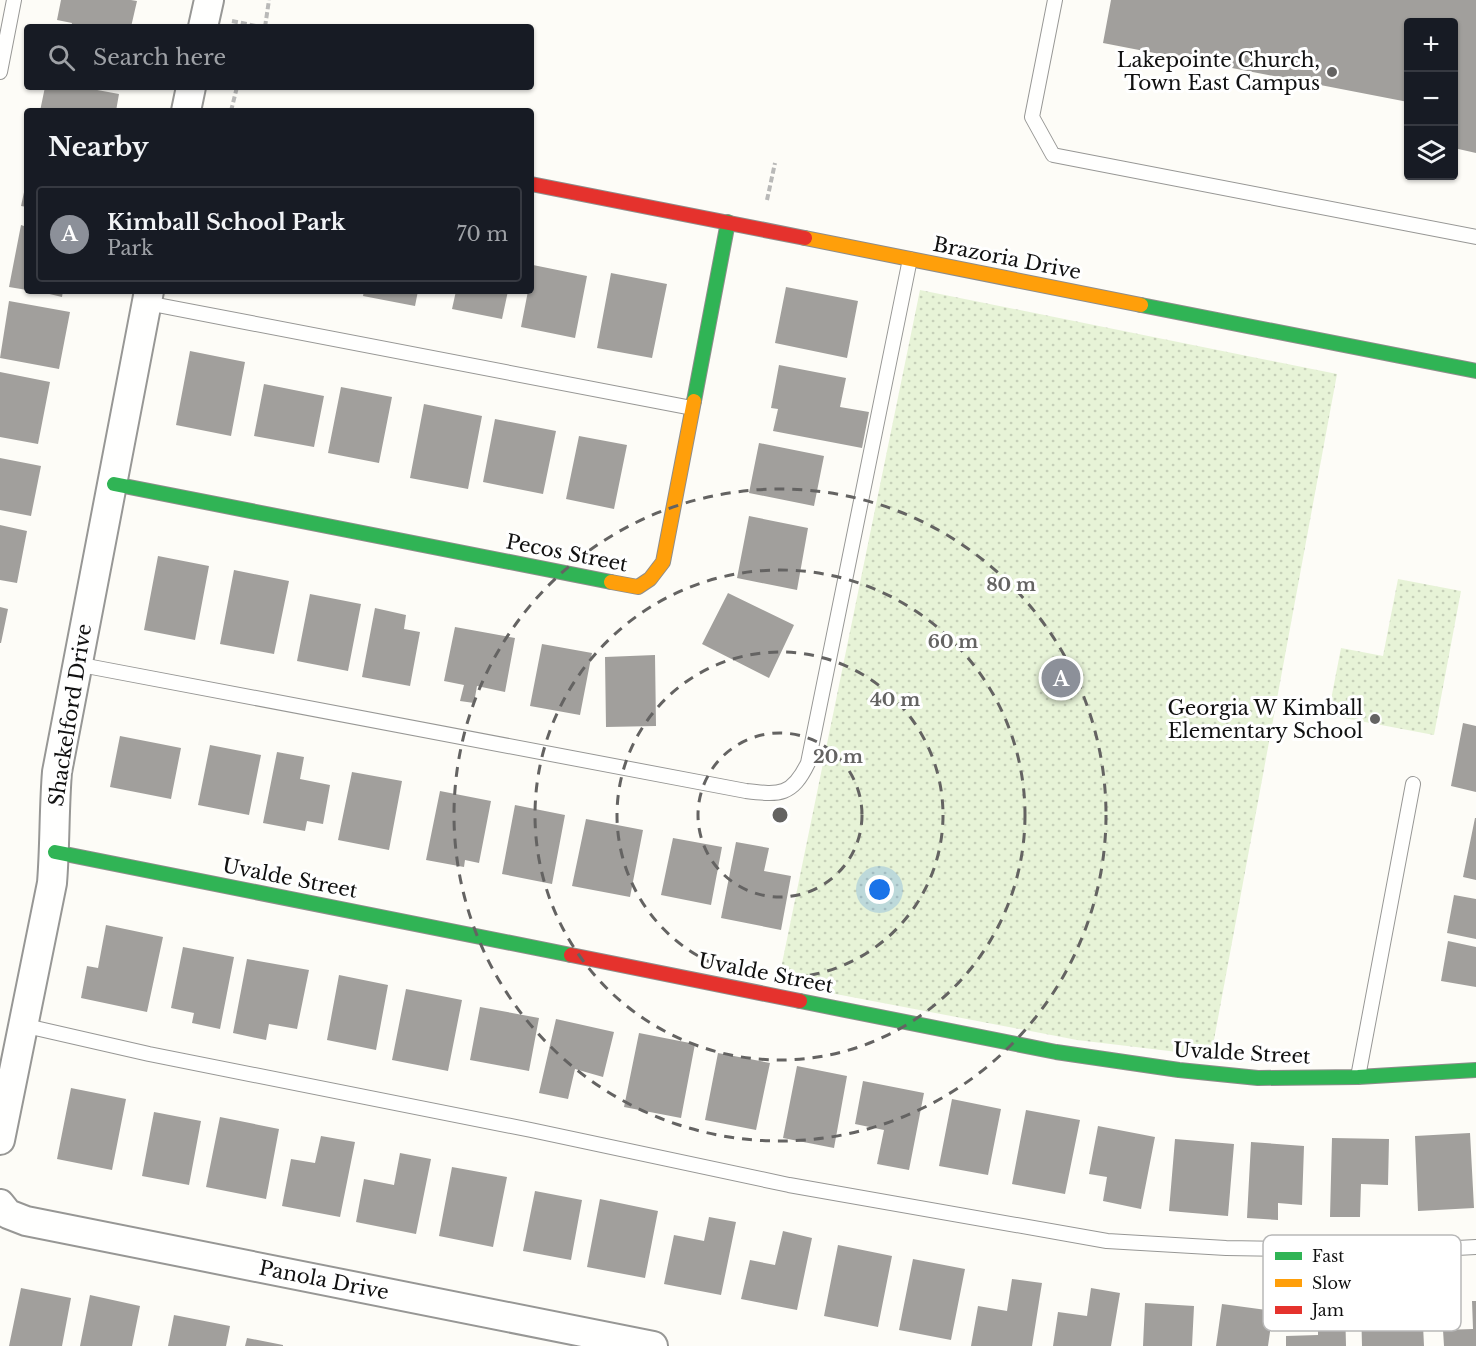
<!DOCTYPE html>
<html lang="en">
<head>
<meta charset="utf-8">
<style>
	:root { --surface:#171b24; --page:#20242c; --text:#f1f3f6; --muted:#9ea1a6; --line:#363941; --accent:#8c9099 }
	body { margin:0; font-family:"Libre Baskerville",serif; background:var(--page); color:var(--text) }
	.controls { position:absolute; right:18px; top:18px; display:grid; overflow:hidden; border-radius:6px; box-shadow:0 2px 4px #0004 }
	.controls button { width:54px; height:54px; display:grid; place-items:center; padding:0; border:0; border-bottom:2px solid var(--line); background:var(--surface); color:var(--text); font:30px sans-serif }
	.you { position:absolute; left:880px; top:890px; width:21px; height:21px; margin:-15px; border:4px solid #fff; border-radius:50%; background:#1a73e8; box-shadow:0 0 0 9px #1a73e833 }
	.badge { display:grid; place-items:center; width:39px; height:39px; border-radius:50%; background:var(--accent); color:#fff; font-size:20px; font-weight:700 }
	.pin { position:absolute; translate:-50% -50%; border:3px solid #fff; box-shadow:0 2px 6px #0006 }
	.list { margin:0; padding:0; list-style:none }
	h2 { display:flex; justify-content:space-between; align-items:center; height:78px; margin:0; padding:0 24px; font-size:26px }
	h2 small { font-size:20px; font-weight:400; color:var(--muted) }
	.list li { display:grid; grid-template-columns:39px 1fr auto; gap:18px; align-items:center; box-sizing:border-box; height:96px; margin:0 12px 12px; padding:0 12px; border:2px solid var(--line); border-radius:6px }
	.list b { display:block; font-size:22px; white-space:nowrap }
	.list p { margin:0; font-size:20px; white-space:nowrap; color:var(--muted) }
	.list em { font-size:20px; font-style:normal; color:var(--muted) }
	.icon { flex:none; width:33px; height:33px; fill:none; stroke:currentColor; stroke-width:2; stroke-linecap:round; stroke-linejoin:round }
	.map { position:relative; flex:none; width:1476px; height:1346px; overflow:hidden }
	.search { position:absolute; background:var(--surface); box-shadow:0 2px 4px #0004; left:24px; top:24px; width:510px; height:66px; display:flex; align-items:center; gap:15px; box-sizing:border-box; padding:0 21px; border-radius:6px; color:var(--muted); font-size:22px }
	.panel { position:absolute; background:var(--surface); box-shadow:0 2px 4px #0004; left:24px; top:108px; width:510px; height:186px; border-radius:6px }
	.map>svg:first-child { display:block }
</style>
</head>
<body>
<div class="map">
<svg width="1476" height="1346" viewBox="0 0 1476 1346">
	<defs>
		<pattern id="park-dots" width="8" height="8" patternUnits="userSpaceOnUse" patternTransform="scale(1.5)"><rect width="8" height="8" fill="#e7f3d7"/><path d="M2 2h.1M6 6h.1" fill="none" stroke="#c5cfb8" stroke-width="1.8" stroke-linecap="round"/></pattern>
	</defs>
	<rect width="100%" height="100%" fill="#fdfcf7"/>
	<path fill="url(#park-dots)" d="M920,290L1337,374L1211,1056L1077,1040L778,983Z
		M1398,579L1461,591L1434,735L1328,715L1341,648L1383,656Z"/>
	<path fill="#a19f9c" d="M61,0H131L137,1L131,27H71L72,23L57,20Z
		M1111,0H1476V153L1454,148V22H1408V102L1103,43Z
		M45,87H81L119,94L116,111H40Z
		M26,183H27V207L21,206Z
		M21,225L27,227V290L9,287Z
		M533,265L587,276L575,338L521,327L528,291H531Z
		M611,273L667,284L652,358L597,348Z
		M786,287L858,301L847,358L775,343Z
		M37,291H63L62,297Z
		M364,291H418L415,306L363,296Z
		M456,291H508L502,319L452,309Z
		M9,301L70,312L59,369L0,358Z
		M190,351L245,362L231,436L176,425Z
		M779,365L846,378L840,407L869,412L862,448L773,431L778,409L771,408Z
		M0,372L50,382L38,444L0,437Z
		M264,384L324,396L314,447L254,436Z
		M341,387L392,397L379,463L328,453Z
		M424,404L482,416L468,489L410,478Z
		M495,419L556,431L543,494L483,482Z
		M579,436L627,445L614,509L566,499Z
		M759,443L824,456L814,506L749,493Z
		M0,458L41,466L31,516L0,510Z
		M749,516L808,528L797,590L737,578Z
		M0,525L27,531L17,583L0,580Z
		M158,556L209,566L195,640L144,630Z
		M234,570L289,581L274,654L220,644Z
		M728,593L794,625L769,678L702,644Z
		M310,594L361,604L348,671L297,661Z
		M0,607L8,609L1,643H0Z
		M375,608L406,615L404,629L420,632L410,686L362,677Z
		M455,627L515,638L505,692L477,686L474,703L460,701L464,685L444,681Z
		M542,644L592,653L580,715L530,706Z
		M655,655L656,726L606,727L605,657Z
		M1463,723L1476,726V792L1451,786Z
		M120,736L181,748L171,799L110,787Z
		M210,745L261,755L249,815L198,805Z
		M277,752L304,757L300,779L330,785L323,824L307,821L305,831L263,823Z
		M352,772L402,781L389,850L338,840Z
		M440,791L491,801L479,863L465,860L464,867L426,860Z
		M515,805L565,815L552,884L502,874Z
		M1475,818H1476V880L1463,877Z
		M586,819L643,830L630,897L572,886Z
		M673,838L722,847L711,905L661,895Z
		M736,842L769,848L764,871L791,876L781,930L721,918Z
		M1454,895L1476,899V939L1447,933Z
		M106,925L163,937L147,1012L81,998L87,966L98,968Z
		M1448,941L1476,947V987L1441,981Z
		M183,947L234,957L220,1029L192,1023L194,1013L171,1008Z
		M247,959L309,970L297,1029L269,1024L266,1040L233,1033Z
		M339,975L388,985L376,1050L327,1040Z
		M406,989L462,1000L448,1071L392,1060Z
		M480,1007L539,1018L529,1071L470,1060Z
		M556,1019L614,1032L603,1077L575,1069L568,1099L539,1093Z
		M639,1033L695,1044L681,1118L624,1107Z
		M718,1053L770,1063L756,1130L705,1120Z
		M797,1066L847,1076L834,1148L783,1138Z
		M863,1081L924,1093L909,1170L877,1164L884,1130L855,1124Z
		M71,1088L126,1099L112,1170L57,1159Z
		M952,1099L1001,1109L988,1175L939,1166Z
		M1026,1110L1080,1120L1065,1194L1012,1184Z
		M154,1112L201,1121L189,1185L142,1176Z
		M220,1117L279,1129L266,1199L206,1187Z
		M1098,1126L1155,1137L1141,1209L1103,1201L1107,1177L1089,1174Z
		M1470,1133L1474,1208L1418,1211L1415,1136Z
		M321,1136L355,1142L340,1217L282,1206L291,1159L315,1163Z
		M1332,1138L1389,1139L1388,1185L1361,1184L1360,1217H1330Z
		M1175,1139L1234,1144L1228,1216L1169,1211Z
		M1251,1142L1304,1146L1302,1205L1278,1203V1220L1247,1218Z
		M400,1153L431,1159L416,1234L356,1222L364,1179L394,1185Z
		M452,1167L507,1177L493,1247L439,1236Z
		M535,1191L582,1200L571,1260L523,1251Z
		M600,1199L658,1211L645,1278L587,1267Z
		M709,1217L736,1222L721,1295L664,1284L674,1235L704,1241Z
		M783,1231L812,1238L797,1310L741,1299L750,1260L775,1265Z
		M838,1245L892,1256L878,1327L824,1316Z
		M913,1259L965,1269L951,1340L899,1330Z
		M1012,1279L1042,1283L1032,1346H971L978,1306L1007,1311Z
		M21,1288L71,1298L62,1346H9Z
		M1091,1288L1120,1293L1111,1346H1053L1058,1312L1087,1316Z
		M90,1295L140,1306L132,1346H80Z
		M1472,1301H1476V1346H1444L1443,1330L1473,1329Z
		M1145,1303L1194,1306L1192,1346H1143Z
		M1222,1304L1273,1311L1268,1346H1216Z
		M1422,1304L1424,1346H1362L1361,1306Z
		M1345,1306L1346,1346H1286V1336L1318,1335V1307Z
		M174,1315L230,1326L226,1346H168Z
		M247,1338L283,1345V1346H245Z"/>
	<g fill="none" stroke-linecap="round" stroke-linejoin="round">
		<g stroke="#979795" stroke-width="16">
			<path id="lane" d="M1055,0L1032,117L1053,155L1476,237
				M0,72L14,0
				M147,303L692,408
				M76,664L746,791C780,795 792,796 808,763L910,259
				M22,1025L149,1054L531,1130L789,1185L1107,1241L1226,1248L1400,1251L1476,1247
				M1358,1077L1413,784"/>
		</g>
		<g stroke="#979795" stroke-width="32">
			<path id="street" d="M203,27L209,0
				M186,111L191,87
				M0,1140L52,883C55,846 54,809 57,772L149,291
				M0,1204L8,1214L26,1221L653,1346"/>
		</g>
		<g stroke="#8e8d8b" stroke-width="16">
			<path id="fast" d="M1141,305L1476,371
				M694,401L728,222
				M114,484L611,582
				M55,852L571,955
				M800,1001L1056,1052L1179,1070L1258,1078L1358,1077L1476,1070"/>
		</g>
		<g stroke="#8e8d8b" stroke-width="16">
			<path id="slow" d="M805,238L1141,305
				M611,582L638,587L650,579L663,562L694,401"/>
		</g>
		<g stroke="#8e8d8b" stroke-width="16">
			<path id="jam" d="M531,184L805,238
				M571,955L800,1001"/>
		</g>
		<path stroke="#b9b9b8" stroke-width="4" stroke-dasharray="6 3" stroke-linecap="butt" d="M232,21L261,27
			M265,27L269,0
			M231,111L237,87
			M767,200L775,163"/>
		<use href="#lane" stroke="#fffffe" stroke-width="14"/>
		<use href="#street" stroke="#fffffe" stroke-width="28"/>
		<use href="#fast" stroke="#30b455" stroke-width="14"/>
		<use href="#slow" stroke="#ff9f0a" stroke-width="14"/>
		<use href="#jam" stroke="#e5322d" stroke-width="14"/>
	</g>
	<g fill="none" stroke="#646362" stroke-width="3" stroke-dasharray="10 8">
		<circle cx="780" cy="815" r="82"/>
		<circle cx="780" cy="815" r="163"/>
		<circle cx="780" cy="815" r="245"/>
		<circle cx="780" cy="815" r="326"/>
	</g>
	<g fill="#646362" stroke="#fff" stroke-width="2">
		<circle cx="1332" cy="72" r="6"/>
		<circle cx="1375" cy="719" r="6"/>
	</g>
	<g text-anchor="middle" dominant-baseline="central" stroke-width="6" stroke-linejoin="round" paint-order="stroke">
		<g font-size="20" fill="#111" stroke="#fff" text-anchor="end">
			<text x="1320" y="60">Lakepointe Church,<tspan x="1320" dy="23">Town East Campus</tspan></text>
			<text x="1363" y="708">Georgia W Kimball<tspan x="1363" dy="23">Elementary School</tspan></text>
		</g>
		<g font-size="20" fill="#111" stroke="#fff">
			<text transform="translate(1007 258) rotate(11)">Brazoria Drive</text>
			<text transform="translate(567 553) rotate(11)">Pecos Street</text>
			<text transform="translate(70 715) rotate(-81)">Shackelford Drive</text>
			<text transform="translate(290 878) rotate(11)">Uvalde Street</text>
			<text transform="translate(766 973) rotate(11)">Uvalde Street</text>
			<text transform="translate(1242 1053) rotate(3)">Uvalde Street</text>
			<text transform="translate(324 1280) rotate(11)">Panola Drive</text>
		</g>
	</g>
	<rect x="1263" y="1235" width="198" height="96" rx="9" fill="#fff" stroke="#b8b8b8" stroke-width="1.5"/>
	<rect x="1275" y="1252" width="27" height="8" fill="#30b455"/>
	<rect x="1275" y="1279" width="27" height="8" fill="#ff9f0a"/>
	<rect x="1275" y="1306" width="27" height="8" fill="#e5322d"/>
	<g font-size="16" fill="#111">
		<text x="1312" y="1262">Fast</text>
		<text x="1312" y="1289">Slow</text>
		<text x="1312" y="1316">Jam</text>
	</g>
	<circle cx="780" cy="815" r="9" fill="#646362" stroke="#fff" stroke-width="3"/>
	<g font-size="18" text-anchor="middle" font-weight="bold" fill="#646362" stroke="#fff" stroke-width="6" stroke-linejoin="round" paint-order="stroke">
		<text x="1011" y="591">80 m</text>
		<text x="953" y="648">60 m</text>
		<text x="895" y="706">40 m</text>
		<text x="838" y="763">20 m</text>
	</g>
</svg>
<div class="controls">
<button>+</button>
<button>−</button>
<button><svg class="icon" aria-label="layers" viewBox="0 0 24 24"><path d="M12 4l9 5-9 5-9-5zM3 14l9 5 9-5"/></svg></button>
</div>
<div class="you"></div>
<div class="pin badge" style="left:1061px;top:678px">A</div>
<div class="search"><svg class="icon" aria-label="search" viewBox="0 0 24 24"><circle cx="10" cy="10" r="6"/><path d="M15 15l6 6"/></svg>Search here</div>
<section class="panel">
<h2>Nearby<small></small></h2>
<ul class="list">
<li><span class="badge">A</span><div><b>Kimball School Park</b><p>Park</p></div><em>70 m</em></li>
</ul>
</section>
</div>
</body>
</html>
